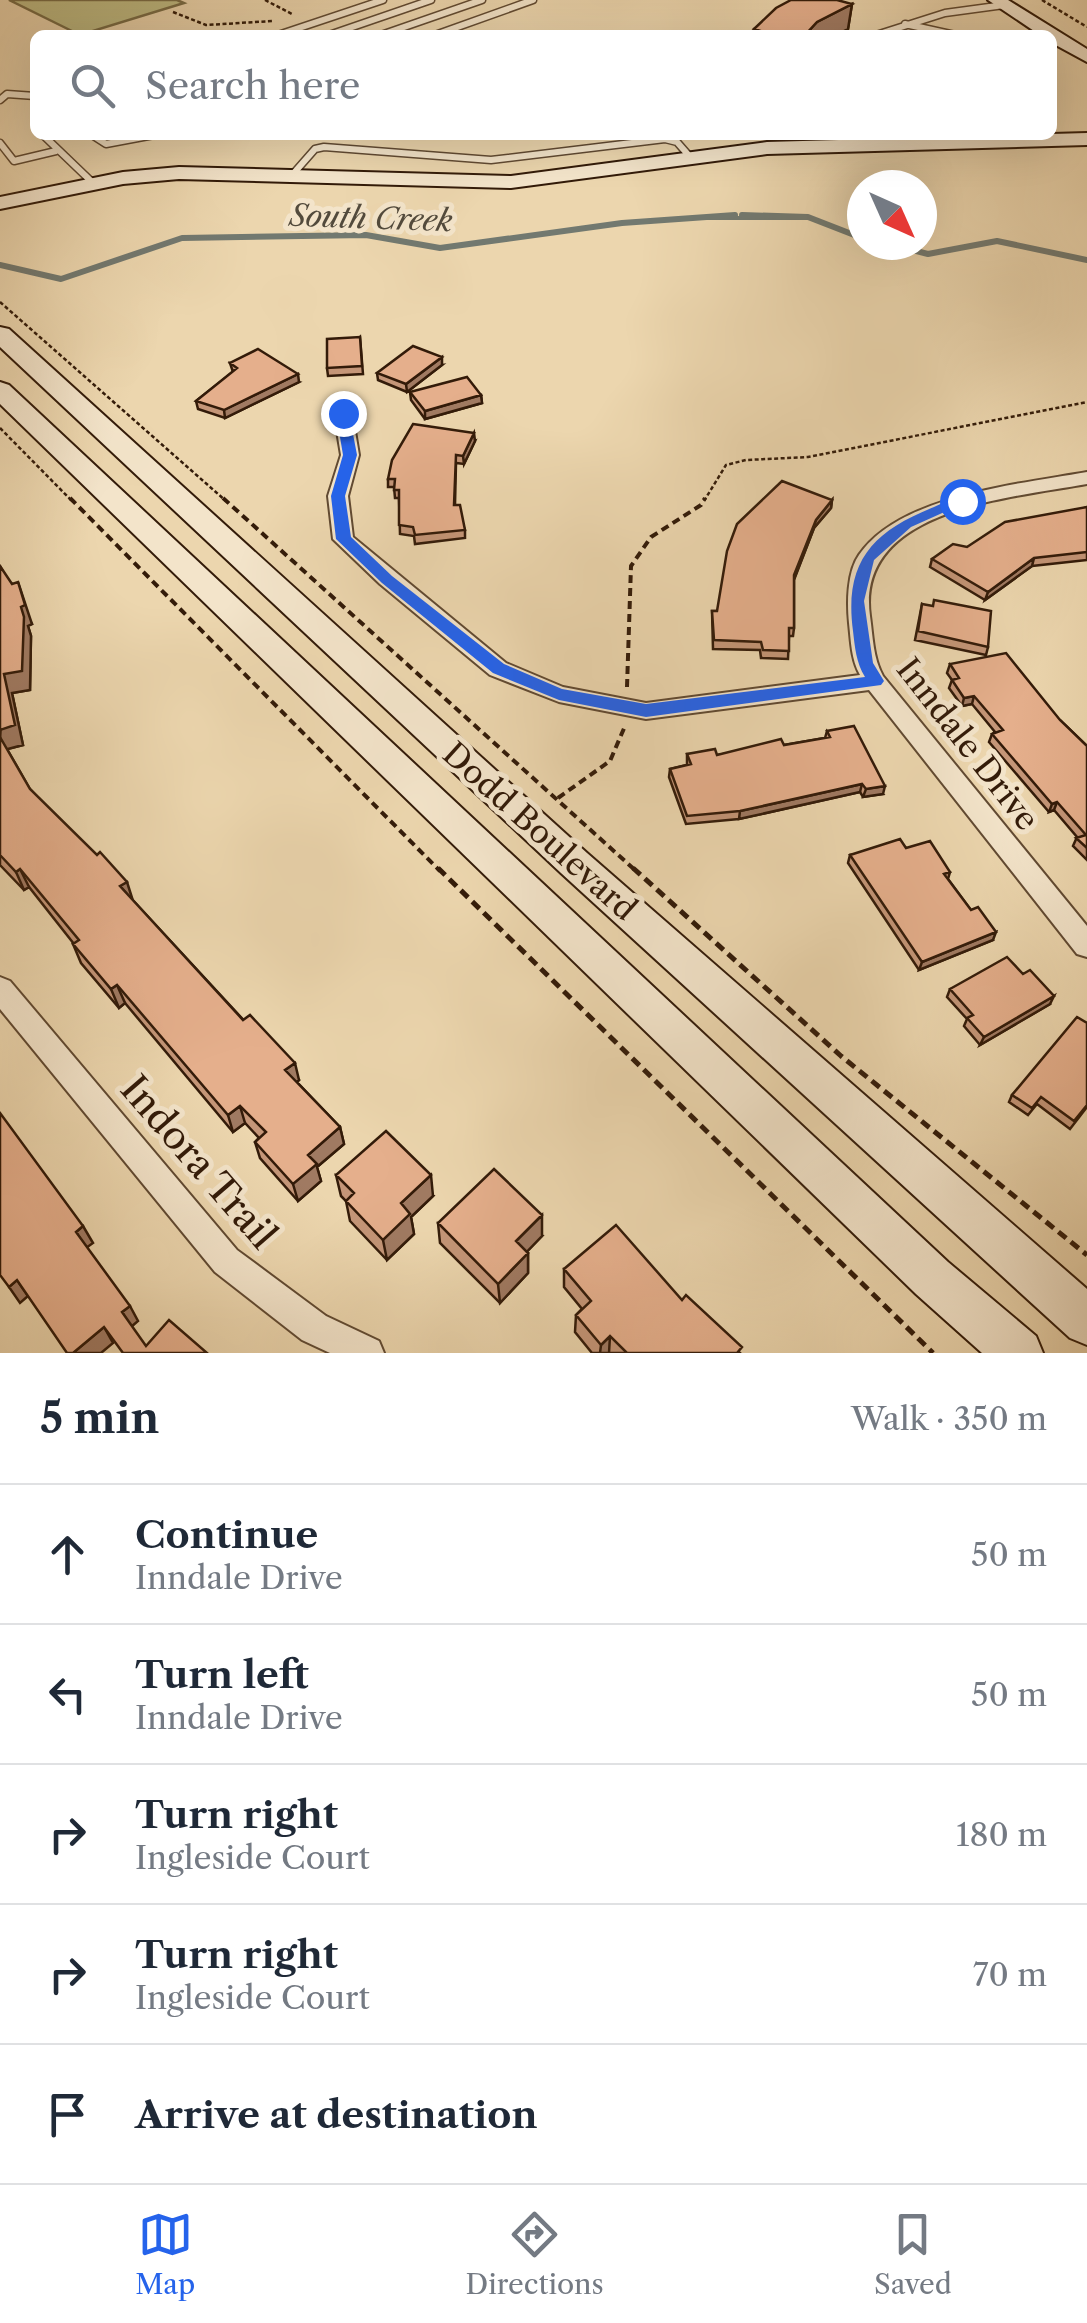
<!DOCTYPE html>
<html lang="en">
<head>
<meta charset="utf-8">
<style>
	:root { --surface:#fff; --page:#f6f6f7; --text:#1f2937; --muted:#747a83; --line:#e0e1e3; --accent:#2563eb }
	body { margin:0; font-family:"Libre Caslon Text",serif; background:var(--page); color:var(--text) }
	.compass { position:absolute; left:847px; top:170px; width:90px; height:90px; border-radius:50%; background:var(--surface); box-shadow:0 10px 40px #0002; rotate:135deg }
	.stop { position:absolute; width:30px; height:30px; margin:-22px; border:8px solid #2563eb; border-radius:50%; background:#fff }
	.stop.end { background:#2563eb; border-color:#fff; box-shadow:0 2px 10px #0008 }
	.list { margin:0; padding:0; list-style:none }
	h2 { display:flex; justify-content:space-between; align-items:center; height:130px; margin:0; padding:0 40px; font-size:42px }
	h2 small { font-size:32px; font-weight:400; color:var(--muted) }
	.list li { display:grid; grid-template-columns:65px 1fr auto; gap:30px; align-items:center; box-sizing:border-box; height:140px; padding:0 40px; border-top:2px solid var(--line) }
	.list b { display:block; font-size:38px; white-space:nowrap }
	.list p { margin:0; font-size:32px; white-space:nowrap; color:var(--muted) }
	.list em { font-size:32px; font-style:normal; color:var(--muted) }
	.icon { flex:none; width:55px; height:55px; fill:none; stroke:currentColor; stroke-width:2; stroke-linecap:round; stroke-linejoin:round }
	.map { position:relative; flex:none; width:1087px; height:1353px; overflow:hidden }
	.search { position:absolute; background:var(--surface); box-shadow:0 10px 40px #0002; left:30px; right:30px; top:30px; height:110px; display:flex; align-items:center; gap:25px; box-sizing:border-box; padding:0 35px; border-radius:15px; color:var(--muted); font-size:38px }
	.sheet { height:830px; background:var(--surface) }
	nav { display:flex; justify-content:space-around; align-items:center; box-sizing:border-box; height:140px; border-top:2px solid var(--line); background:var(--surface); font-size:28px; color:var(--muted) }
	nav a { display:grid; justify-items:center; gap:5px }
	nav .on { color:var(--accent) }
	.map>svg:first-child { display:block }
</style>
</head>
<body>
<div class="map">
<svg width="1087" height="1353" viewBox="0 0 1087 1353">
	<rect width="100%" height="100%" fill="#ecd6ae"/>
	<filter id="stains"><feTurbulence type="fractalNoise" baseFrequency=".002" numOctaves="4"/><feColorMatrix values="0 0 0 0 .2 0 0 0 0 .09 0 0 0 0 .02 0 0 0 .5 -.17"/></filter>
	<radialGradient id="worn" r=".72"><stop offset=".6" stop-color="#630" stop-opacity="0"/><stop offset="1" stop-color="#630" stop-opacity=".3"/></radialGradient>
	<path fill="#bebc85" stroke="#786c47" stroke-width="2.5" d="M9,0H177L184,3L80,35Z"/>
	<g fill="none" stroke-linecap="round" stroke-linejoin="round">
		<path stroke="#727970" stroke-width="4" d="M699,218H810"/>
		<path stroke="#727970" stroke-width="6" d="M742,215L808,217L862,238
			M892,245L928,254L997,241L1087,260
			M0,265L61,279L182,238L366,235L440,248L622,223L735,215"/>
		<g stroke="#614a32" stroke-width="9">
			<path id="lane" d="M905,24L955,35
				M278,35L383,0
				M329,35L431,0
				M381,35L482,0
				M435,35L533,0
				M876,35L945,13L1004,5
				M0,100L7,94L35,96
				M35,108V124
				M43,135L93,183
				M92,135L106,144L154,135
				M0,143L14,161L56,151
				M293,174L315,149L324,147L491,160L665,139L677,142L691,158"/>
		</g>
		<g stroke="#614a32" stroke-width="4">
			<path id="street" d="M343,408L352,413L359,455L348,496L353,537L506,663L563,687L646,703L860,675C851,659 851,641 849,623C847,603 847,572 859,555C900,495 1020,484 1087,472V484C1012,498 855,508 870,616C873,637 873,658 883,676L1087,926V957L1077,954L869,690L646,719L559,702L490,675L380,584L333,539L328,496L341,455L334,413Z
				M0,977L10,981L237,1250L326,1316L379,1341L384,1353H330L302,1340L215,1272L0,1009Z"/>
		</g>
		<g stroke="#331b09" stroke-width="4">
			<path id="secondary" d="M988,0H1008L1087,49V62L1052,43V35H1040Z
				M1087,133V145L767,154L511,188L179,179L123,184L0,209V197L123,172L179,167L511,176L767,142Z
				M0,327L9,329L587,853L1087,1289V1345L1070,1338L561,873L0,347Z
				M0,382L9,385L948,1262L1036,1336L1043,1353H982L916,1294L0,404Z"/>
		</g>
		<path stroke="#331b09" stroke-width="2.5" stroke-dasharray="4 2.5" stroke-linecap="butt" d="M265,0L292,14
			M1042,0L1087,27
			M173,12L206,25L273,21
			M0,302L226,501
			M0,428L72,501
			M704,501L726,465L746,460L808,457L1087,402"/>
		<path stroke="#331b09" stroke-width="4" stroke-dasharray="8 5" stroke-linecap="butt" d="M70,498L440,871
			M223,498L636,871
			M627,687L631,566L651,537L701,505L705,498
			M558,798L610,761L625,726"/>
		<path stroke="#331b09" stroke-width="5" stroke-dasharray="10 6" stroke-linecap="butt" d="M438,868L933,1353
			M633,868L841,1056L1087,1255"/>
		<use href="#lane" stroke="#f3e4ca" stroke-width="6"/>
		<use href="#street" fill="#f3e4ca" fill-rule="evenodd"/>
		<use href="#secondary" fill="#f3e4ca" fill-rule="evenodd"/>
	</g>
	<path fill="#c59678" stroke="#331b09" stroke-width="2.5" d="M852,4L848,29L836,35H753L754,29Z
		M403,135H439L437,138Z
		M457,135H531L510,138H458Z
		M360,337L363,374L328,376L327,368Z
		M230,363L299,382L225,418L198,409L196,401L233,372Z
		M442,365L407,392L378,380L377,373Z
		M410,392L481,395L482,403L425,419L411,400Z
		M475,441L464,464L456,463L455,505L465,530V538L415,544L414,536L400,534L399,498H395L394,487H388V479Z
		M832,500L831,508L814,528L794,580V628L793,636H789L788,659L761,658L760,650L713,649L712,611H717Z
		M1087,507V560L1032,566L985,600L930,567L932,559Z
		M0,566L32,624L28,626L31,636L30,690L12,693L23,745L7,749L30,789L299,1080L297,1082L340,1127L344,1144L317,1167L321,1181L298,1201L260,1158L255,1142L259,1138L245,1123L233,1132L125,1003L119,1008L81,963L73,944H74L29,887L24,890L0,865Z
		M922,604L988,647L986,655L915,640Z
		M950,664L1060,720L1087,746V860L1073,846L1077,837L1054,810L1049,812L989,742L992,734L995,732L972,704L962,706L949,688L952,680L947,673Z
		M827,731L883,794L863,797L860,792L739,819L686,824L669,777L670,769L687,765V754L717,755L784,745L825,738Z
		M906,848L950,872L948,879L993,940L919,970L848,863L850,855Z
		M1023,974L1050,1004L980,1045L964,1026L967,1019L947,997L950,989Z
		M1087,1023V1107L1070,1129L1037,1104L1028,1115L1009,1102L1012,1095Z
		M336,1175L433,1196L411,1217L414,1234L387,1260L350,1221L346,1201L341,1196Z
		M438,1223L542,1236L526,1252L528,1253V1273L500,1303L440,1243Z
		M564,1269L682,1300L740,1353H592L575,1332L576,1315L582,1309L564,1287Z"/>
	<path fill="#a07a62" stroke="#331b09" stroke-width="2.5" d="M852,4L848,29L836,35H805L817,22Z
		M442,357V365L407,392L406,384Z
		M298,374L299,382L225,418L224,410Z
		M481,395L482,403L425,419V411Z
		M474,433L475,441L464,464L463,456Z
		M832,500L831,508L814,528L792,584L794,575L816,520Z
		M1034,558L1032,566L985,600L988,592Z
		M18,582L32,624L28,626L31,636L30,690L12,693L23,745L4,750L0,740L4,674L21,607Z
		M974,696L972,704L962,706L964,698Z
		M862,784L860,792L739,819L740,811Z
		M885,786L883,794L863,797L866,789Z
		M1057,802L1054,810L1049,812L1052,804Z
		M20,869L29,887L24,890L16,872Z
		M127,882L133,901L120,886Z
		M996,932L993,940L919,970L922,962Z
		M117,985L125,1003L119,1008L111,989Z
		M1054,996L1050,1004L980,1045L984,1037Z
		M295,1063L299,1080L290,1088L285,1070Z
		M240,1106L245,1123L233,1132L228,1115Z
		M340,1127L344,1144L317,1167L321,1181L298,1201L293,1184L308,1155Z
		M431,1175L433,1196L411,1217L414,1234L387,1260L383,1240L401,1203Z
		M542,1215V1236L517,1262L516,1241Z
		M83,1226L93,1243L86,1248L76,1232Z
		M528,1253V1273L500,1303L498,1284Z
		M17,1280L28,1296L20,1303L9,1287Z
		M130,1306L138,1321L131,1327L122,1312Z
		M104,1327L113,1343L101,1353H73Z
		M610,1336L609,1353H600L601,1345Z"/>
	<path fill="#e5af8c" stroke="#331b09" stroke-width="2.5" d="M791,0H837L852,4L817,22L805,35H773L754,29L776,8Z
		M360,337L362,366L327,368V339Z
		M413,346L442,357L406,384L377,373Z
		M258,349L298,374L224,410L196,401L237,368L230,363Z
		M467,377L481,395L425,411L410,392Z
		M413,424L474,433L463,456L456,455L454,505H460L465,530L415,535L413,527L399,525V490H394L395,479H388L392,460Z
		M782,481L832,500L816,520L794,575V628H789V651L763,650L761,642L714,640L712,611H717L727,551L737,524Z
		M1087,507V552L1034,558L988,592L932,559L953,544L967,547L1005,522Z
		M0,566L12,584L18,582L25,605L21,607L24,617L22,671L4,674L15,725L0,730Z
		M934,600L991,611L988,647L918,631L922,604L933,606Z
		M1006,653L1060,720L1087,746V848L1076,838L1086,835L1057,802L1052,804L992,734L1003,730L974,696L964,698L952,680L959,678L950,664Z
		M854,726L885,786L866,789L862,784L740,811L687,816L670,769L691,764L687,754L715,749L717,755L781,739L784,745L830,737L827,731Z
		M0,737L30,789L97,855L100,852L127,882L120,886L243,1020L250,1015L295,1063L285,1070L340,1127L308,1155L317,1164L293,1184L255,1142L266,1132L240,1106L228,1115L117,985L111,989L73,944L79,940L20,869L16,872L0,855Z
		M900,839L906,848L930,841L950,872L944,874L971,910L978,907L996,932L922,962L850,855Z
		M1007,957L1023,974L1030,970L1054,996L984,1037L967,1018L973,1015L950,989Z
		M1077,1017L1087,1023V1105L1074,1121L1041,1097L1032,1108L1012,1095Z
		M0,1113L83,1226L76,1232L130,1306L122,1312L146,1346L169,1320L207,1353H123L104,1327L73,1353H67L17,1280L9,1287L0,1275Z
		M386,1131L431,1175L401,1203L410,1214L383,1240L346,1201L354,1193L336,1175Z
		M494,1169L542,1215L516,1241L528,1253L498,1284L438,1223Z
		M616,1225L682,1300L686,1295L742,1347L737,1353H627L610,1336L601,1345L576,1315L591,1301L564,1269Z"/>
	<path fill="#2563eb" d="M343,409L349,413L357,455L345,496L351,537L392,576L504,664L562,689L646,704L865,677C856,662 855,648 853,631C844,563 871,532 934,507C946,502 958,494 969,501L911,527L874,560L864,601L873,663L884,681L881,685L646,717L559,700L493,673L382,583L336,539L331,496L343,455L336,413Z"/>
	<g text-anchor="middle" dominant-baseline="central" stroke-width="10" stroke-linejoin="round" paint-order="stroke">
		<g font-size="30" font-style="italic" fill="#524a3c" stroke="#f3e4ca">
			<text transform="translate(371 218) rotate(2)">South Creek</text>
		</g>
		<g font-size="32" fill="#331b09" stroke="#f3e4ca">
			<text transform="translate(968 744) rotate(52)">Inndale Drive</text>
			<text transform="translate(540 831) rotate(42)">Dodd Boulevard</text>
		</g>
		<g font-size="38" fill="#331b09" stroke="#f3e4ca">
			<text transform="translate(199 1162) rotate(49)">Indora Trail</text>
		</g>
	</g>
	<rect width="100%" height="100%" filter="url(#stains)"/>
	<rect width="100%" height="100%" fill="url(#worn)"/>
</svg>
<svg class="compass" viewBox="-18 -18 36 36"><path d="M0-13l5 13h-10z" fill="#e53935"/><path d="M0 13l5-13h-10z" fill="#747a83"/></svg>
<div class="stop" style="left:962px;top:501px"></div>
<div class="stop end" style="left:343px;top:413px"></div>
<div class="search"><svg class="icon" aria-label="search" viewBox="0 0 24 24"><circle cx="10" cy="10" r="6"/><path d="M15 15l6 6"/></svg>Search here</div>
</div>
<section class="sheet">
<h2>5 min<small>Walk · 350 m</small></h2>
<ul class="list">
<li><svg class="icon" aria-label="ahead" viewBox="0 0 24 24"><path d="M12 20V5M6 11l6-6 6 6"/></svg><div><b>Continue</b><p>Inndale Drive</p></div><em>50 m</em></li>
<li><svg class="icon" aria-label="left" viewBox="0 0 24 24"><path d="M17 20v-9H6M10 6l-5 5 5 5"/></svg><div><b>Turn left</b><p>Inndale Drive</p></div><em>50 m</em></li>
<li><svg class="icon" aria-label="right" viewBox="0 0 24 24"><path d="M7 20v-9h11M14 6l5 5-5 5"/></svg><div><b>Turn right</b><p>Ingleside Court</p></div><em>180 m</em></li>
<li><svg class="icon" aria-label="right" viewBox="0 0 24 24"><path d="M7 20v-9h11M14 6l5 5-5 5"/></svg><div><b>Turn right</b><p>Ingleside Court</p></div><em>70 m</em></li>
<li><svg class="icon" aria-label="arrive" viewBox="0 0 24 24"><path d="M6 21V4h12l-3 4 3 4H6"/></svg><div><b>Arrive at destination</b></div></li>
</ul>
</section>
<nav>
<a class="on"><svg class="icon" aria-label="map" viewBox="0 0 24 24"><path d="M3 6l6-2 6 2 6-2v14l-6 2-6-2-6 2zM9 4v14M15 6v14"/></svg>Map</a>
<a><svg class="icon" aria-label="directions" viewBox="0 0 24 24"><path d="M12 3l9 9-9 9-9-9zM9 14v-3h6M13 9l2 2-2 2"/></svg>Directions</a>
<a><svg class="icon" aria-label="saved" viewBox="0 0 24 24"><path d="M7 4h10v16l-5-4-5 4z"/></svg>Saved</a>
</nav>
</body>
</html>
